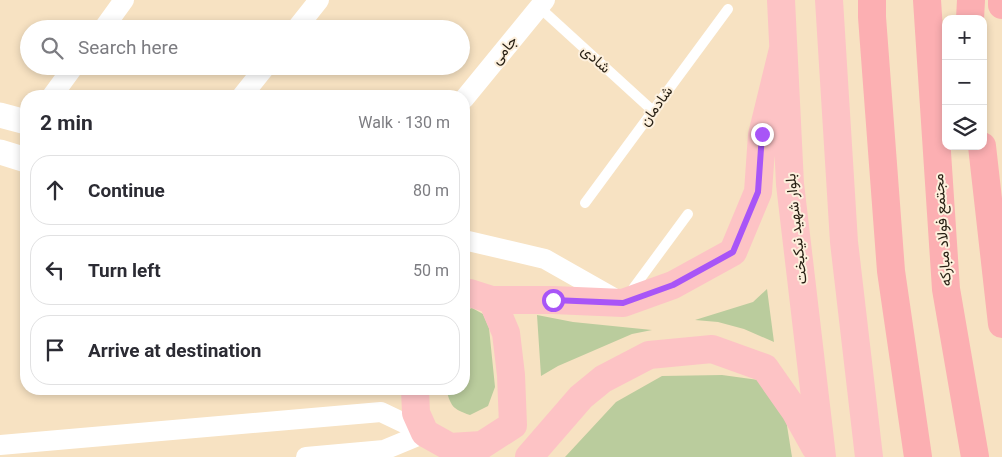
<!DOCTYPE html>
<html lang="en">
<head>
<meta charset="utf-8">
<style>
	:root { --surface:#fff; --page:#f2f2f3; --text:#2b2b33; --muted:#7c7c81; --line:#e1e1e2 }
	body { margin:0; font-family:Roboto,Vazirmatn,sans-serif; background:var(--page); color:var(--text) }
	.controls { position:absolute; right:15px; top:15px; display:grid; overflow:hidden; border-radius:10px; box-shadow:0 2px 8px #0003 }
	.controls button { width:45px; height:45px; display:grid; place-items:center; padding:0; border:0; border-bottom:1px solid var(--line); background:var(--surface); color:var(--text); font:25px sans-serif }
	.stop { position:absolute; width:15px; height:15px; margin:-11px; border:4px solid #a855f7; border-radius:50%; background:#fff }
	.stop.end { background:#a855f7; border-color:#fff; box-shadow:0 1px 5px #0008 }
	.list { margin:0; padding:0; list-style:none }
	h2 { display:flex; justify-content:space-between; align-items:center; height:65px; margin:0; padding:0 20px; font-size:21px }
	h2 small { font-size:16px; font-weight:400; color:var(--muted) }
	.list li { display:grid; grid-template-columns:32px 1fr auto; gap:15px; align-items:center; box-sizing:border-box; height:70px; margin:0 10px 10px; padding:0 10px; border:1px solid var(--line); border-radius:20px }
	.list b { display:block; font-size:19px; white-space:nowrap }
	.list em { font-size:16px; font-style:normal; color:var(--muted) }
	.icon { flex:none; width:28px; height:28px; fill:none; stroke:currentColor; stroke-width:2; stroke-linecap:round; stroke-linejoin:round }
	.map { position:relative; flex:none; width:1002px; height:457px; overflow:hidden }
	.search { position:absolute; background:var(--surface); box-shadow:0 2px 8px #0003; left:20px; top:20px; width:450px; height:55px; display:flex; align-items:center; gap:12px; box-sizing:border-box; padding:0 18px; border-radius:28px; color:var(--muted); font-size:19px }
	.panel { position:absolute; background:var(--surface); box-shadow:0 2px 8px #0003; left:20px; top:90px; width:450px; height:305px; border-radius:20px }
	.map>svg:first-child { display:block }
</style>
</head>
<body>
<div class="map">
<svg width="1002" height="457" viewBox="0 0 1002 457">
	<rect width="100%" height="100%" fill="#f7e2c2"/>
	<path fill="#bacc9d" d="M767,289L774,342L744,329L718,322L695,320L753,302Z
		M472,308L483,314L489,328L495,387L488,406L470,415C452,409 451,406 446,389H464V311Z
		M537,315L573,322L652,330L632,334L558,366L541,376Z
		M722,375L766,381L784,407L792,457H565L616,402L662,376Z"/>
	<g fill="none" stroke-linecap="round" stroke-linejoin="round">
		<path stroke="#fff" stroke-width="10" d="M539,7L653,111
			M585,203L728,9
			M629,294L688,214"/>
		<path stroke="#fff" stroke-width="20" d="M103,29L124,0
			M296,29L319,0
			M52,96L74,66
			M242,96L266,66
			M464,99L545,0
			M464,240L545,259L619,301
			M0,445L381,412L425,433
			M306,457L384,450L425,433"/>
		<path stroke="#fff" stroke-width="25" d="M0,115L26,122
			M0,152L26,160"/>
		<path stroke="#fdc3c5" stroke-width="28" d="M781,0L790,184L822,457
			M829,0L844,242L869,457
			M492,300H553L623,303L673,285L733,252L758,192L762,135L783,49
			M415,389L416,413L425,433L450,447L482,445L513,425L511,375L506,333L492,300L470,293L464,294
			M529,457L581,397L603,379L649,355L712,349L765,368L795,411L815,447"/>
		<path stroke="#fcafb2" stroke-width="28" d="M872,0V17L891,271L918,457
			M927,0L946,289L975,457
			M1002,0V5
			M970,19L971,0
			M982,146L1002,324"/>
	</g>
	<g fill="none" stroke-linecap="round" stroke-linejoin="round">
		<path stroke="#a855f7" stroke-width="6" d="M553,300L623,303L673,285L733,252L758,192L762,134"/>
	</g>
	<g text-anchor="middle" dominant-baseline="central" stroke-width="4" stroke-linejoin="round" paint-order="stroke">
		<g font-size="15" fill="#271f13" stroke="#fdf0dd">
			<text transform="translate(504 50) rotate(-51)">جامی</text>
			<text transform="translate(596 59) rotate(42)">شادی</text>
			<text transform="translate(656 106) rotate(-54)">شادمان</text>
			<text transform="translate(796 229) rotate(-96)">بلوار شهید نیکبخت</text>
			<text transform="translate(942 230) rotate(-94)">مجتمع فولاد مبارکه</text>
		</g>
	</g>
</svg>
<div class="controls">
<button>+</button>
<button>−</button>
<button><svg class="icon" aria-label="layers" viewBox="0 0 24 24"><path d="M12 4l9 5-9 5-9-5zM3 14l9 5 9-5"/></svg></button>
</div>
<div class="stop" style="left:553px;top:300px"></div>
<div class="stop end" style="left:762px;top:134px"></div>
<div class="search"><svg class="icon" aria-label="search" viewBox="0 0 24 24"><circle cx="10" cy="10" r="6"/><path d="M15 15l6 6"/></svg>Search here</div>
<section class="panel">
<h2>2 min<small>Walk · 130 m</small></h2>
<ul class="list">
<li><svg class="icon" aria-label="ahead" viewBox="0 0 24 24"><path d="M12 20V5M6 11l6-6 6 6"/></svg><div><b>Continue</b></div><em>80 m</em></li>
<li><svg class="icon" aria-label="left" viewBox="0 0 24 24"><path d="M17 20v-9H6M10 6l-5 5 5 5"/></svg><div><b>Turn left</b></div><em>50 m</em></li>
<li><svg class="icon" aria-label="arrive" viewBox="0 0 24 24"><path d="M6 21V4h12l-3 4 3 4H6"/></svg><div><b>Arrive at destination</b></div></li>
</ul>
</section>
</div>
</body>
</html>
